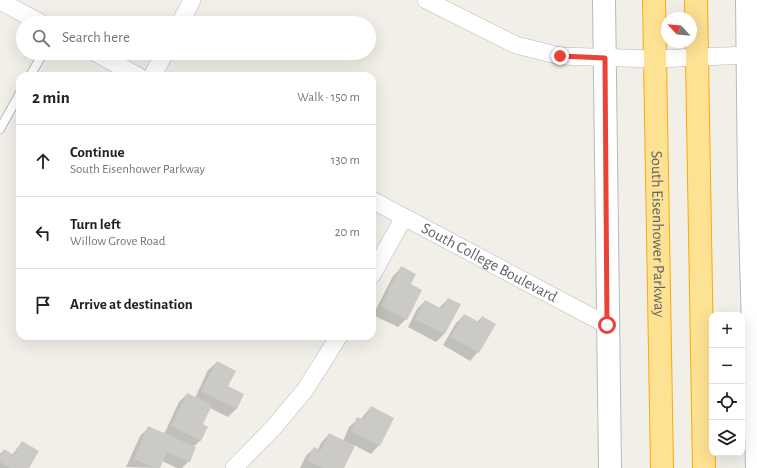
<!DOCTYPE html>
<html lang="en">
<head>
<meta charset="utf-8">
<style>
	:root { --surface:#fff; --page:#f2f2f2; --text:#222; --muted:#767676; --line:#e0e0e0 }
	body { margin:0; font-family:"Alegreya Sans",sans-serif; background:var(--page); color:var(--text) }
	.controls { position:absolute; right:12px; bottom:12px; display:grid; overflow:hidden; border-radius:8px; box-shadow:0 4px 16px #0002 }
	.controls button { width:36px; height:36px; display:grid; place-items:center; padding:0; border:0; border-bottom:1px solid var(--line); background:var(--surface); color:var(--text); font:20px sans-serif }
	.compass { position:absolute; left:661px; top:12px; width:36px; height:36px; border-radius:50%; background:var(--surface); box-shadow:0 4px 16px #0002; rotate:296deg }
	.stop { position:absolute; width:12px; height:12px; margin:-9px; border:3px solid #ea4335; border-radius:50%; background:#fff }
	.stop.end { background:#ea4335; border-color:#fff; box-shadow:0 1px 4px #0008 }
	.list { margin:0; padding:0; list-style:none }
	h2 { display:flex; justify-content:space-between; align-items:center; height:52px; margin:0; padding:0 16px; font-size:17px }
	h2 small { font-size:13px; font-weight:400; color:var(--muted) }
	.list li { display:grid; grid-template-columns:26px 1fr auto; gap:12px; align-items:center; box-sizing:border-box; height:72px; padding:0 16px; border-top:1px solid var(--line) }
	.list b { display:block; font-size:15px; white-space:nowrap }
	.list p { margin:0; font-size:13px; white-space:nowrap; color:var(--muted) }
	.list em { font-size:13px; font-style:normal; color:var(--muted) }
	.icon { flex:none; width:22px; height:22px; fill:none; stroke:currentColor; stroke-width:2; stroke-linecap:round; stroke-linejoin:round }
	.map { position:relative; flex:none; width:757px; height:468px; overflow:hidden }
	.search { position:absolute; background:var(--surface); box-shadow:0 4px 16px #0002; left:16px; top:16px; width:360px; height:44px; display:flex; align-items:center; gap:10px; box-sizing:border-box; padding:0 14px; border-radius:22px; color:var(--muted); font-size:15px }
	.panel { position:absolute; background:var(--surface); box-shadow:0 4px 16px #0002; left:16px; top:72px; width:360px; height:268px; border-radius:12px }
	.map>svg:first-child { display:block }
</style>
</head>
<body>
<div class="map">
<svg width="757" height="468" viewBox="0 0 757 468">
	<rect width="100%" height="100%" fill="#f1efe8"/>
	<path fill="#0003" d="M401,268L410,285L406,319L398,327L373,315L393,276Z
		M448,299L444,334L436,342L408,327L417,309L425,301L439,308Z
		M464,315L477,322L482,317L478,352L470,361L443,345L456,323Z
		M217,362L227,386L243,394L236,409L228,417L210,408L201,425V440L193,447L189,461L182,468H177L162,461L159,468L126,467L140,436L148,428L164,434L179,402L187,394L195,398L208,370Z
		M371,407L379,445L371,454L354,445L343,468H300L306,456L314,448L318,450L321,443L329,434L343,441L349,427L358,419L360,420Z
		M22,442L28,468H0V454L4,450L12,455Z"/>
	<path fill="#cccac5" d="M401,266L416,274L411,284L422,290L407,320L381,306Z
		M448,298L461,304L445,334L415,319L425,300L442,309Z
		M464,314L479,322L482,316L496,324L479,353L451,337Z
		M217,361L236,371L228,386L244,394L237,409L201,391Z
		M187,393L212,405L203,424L208,427L201,441L171,426Z
		M371,406L394,418L380,446L351,431L357,417L364,420Z
		M148,426L196,447L190,462L167,452L160,468H155L134,459Z
		M329,433L355,446L344,468H323L307,460L314,447L321,450Z
		M22,441L39,451L29,468H10L0,462V456L4,449L14,455Z"/>
	<g fill="none" stroke-linecap="round" stroke-linejoin="round">
		<g stroke="#b5b8bc" stroke-width="10">
			<path id="lane" d="M30,76L43,53
				M0,129L20,93"/>
		</g>
		<g stroke="#b5b8bc" stroke-width="18">
			<g id="street">
				<path d="M426,0L516,45L560,56L655,59L748,55"/>
				<path d="M0,1L41,23"/>
				<path d="M180,23L192,0"/>
				<path d="M96,53L138,76"/>
				<path d="M152,76L165,53"/>
				<path id="s1" d="M372,200L607,325"/>
				<path d="M372,275L404,217"/>
				<path d="M234,468L274,427L305,390L339,336"/>
			</g>
		</g>
		<g stroke="#b6babf" stroke-width="24">
			<path id="secondary" d="M604,0L610,468
				M747,0L749,187L757,466"/>
		</g>
		<g stroke="#f9ab00" stroke-width="24">
			<g id="highway">
				<path id="s2" d="M654,0L662,468"/>
				<path d="M696,0L704,468"/>
			</g>
		</g>
		<use href="#lane" stroke="#fff" stroke-width="8"/>
		<use href="#street" stroke="#fff" stroke-width="17"/>
		<use href="#secondary" stroke="#fff" stroke-width="22"/>
		<use href="#highway" stroke="#fde293" stroke-width="22"/>
	</g>
	<g fill="none" stroke-linecap="round" stroke-linejoin="round">
		<path stroke="#ea4335" stroke-width="5" d="M560,56L605,58L607,325"/>
	</g>
	<g text-anchor="middle" dominant-baseline="central" stroke-width="3" stroke-linejoin="round" paint-order="stroke">
		<g font-size="16" fill="#5f6368" stroke="#fff">
			<text stroke="none"><textPath href="#s2" startOffset="234">South Eisenhower Parkway</textPath></text>
			<text stroke="none"><textPath href="#s1" startOffset="133">South College Boulevard</textPath></text>
		</g>
	</g>
</svg>
<div class="controls">
<button>+</button>
<button>−</button>
<button><svg class="icon" aria-label="locate" viewBox="0 0 24 24"><circle cx="12" cy="12" r="6"/><path d="M12 2v4M12 18v4M2 12h4M18 12h4"/></svg></button>
<button><svg class="icon" aria-label="layers" viewBox="0 0 24 24"><path d="M12 4l9 5-9 5-9-5zM3 14l9 5 9-5"/></svg></button>
</div>
<svg class="compass" viewBox="-18 -18 36 36"><path d="M0-13l5 13h-10z" fill="#e53935"/><path d="M0 13l5-13h-10z" fill="#767676"/></svg>
<div class="stop" style="left:607px;top:325px"></div>
<div class="stop end" style="left:560px;top:56px"></div>
<div class="search"><svg class="icon" aria-label="search" viewBox="0 0 24 24"><circle cx="10" cy="10" r="6"/><path d="M15 15l6 6"/></svg>Search here</div>
<section class="panel">
<h2>2 min<small>Walk · 150 m</small></h2>
<ul class="list">
<li><svg class="icon" aria-label="ahead" viewBox="0 0 24 24"><path d="M12 20V5M6 11l6-6 6 6"/></svg><div><b>Continue</b><p>South Eisenhower Parkway</p></div><em>130 m</em></li>
<li><svg class="icon" aria-label="left" viewBox="0 0 24 24"><path d="M17 20v-9H6M10 6l-5 5 5 5"/></svg><div><b>Turn left</b><p>Willow Grove Road</p></div><em>20 m</em></li>
<li><svg class="icon" aria-label="arrive" viewBox="0 0 24 24"><path d="M6 21V4h12l-3 4 3 4H6"/></svg><div><b>Arrive at destination</b></div></li>
</ul>
</section>
</div>
</body>
</html>
